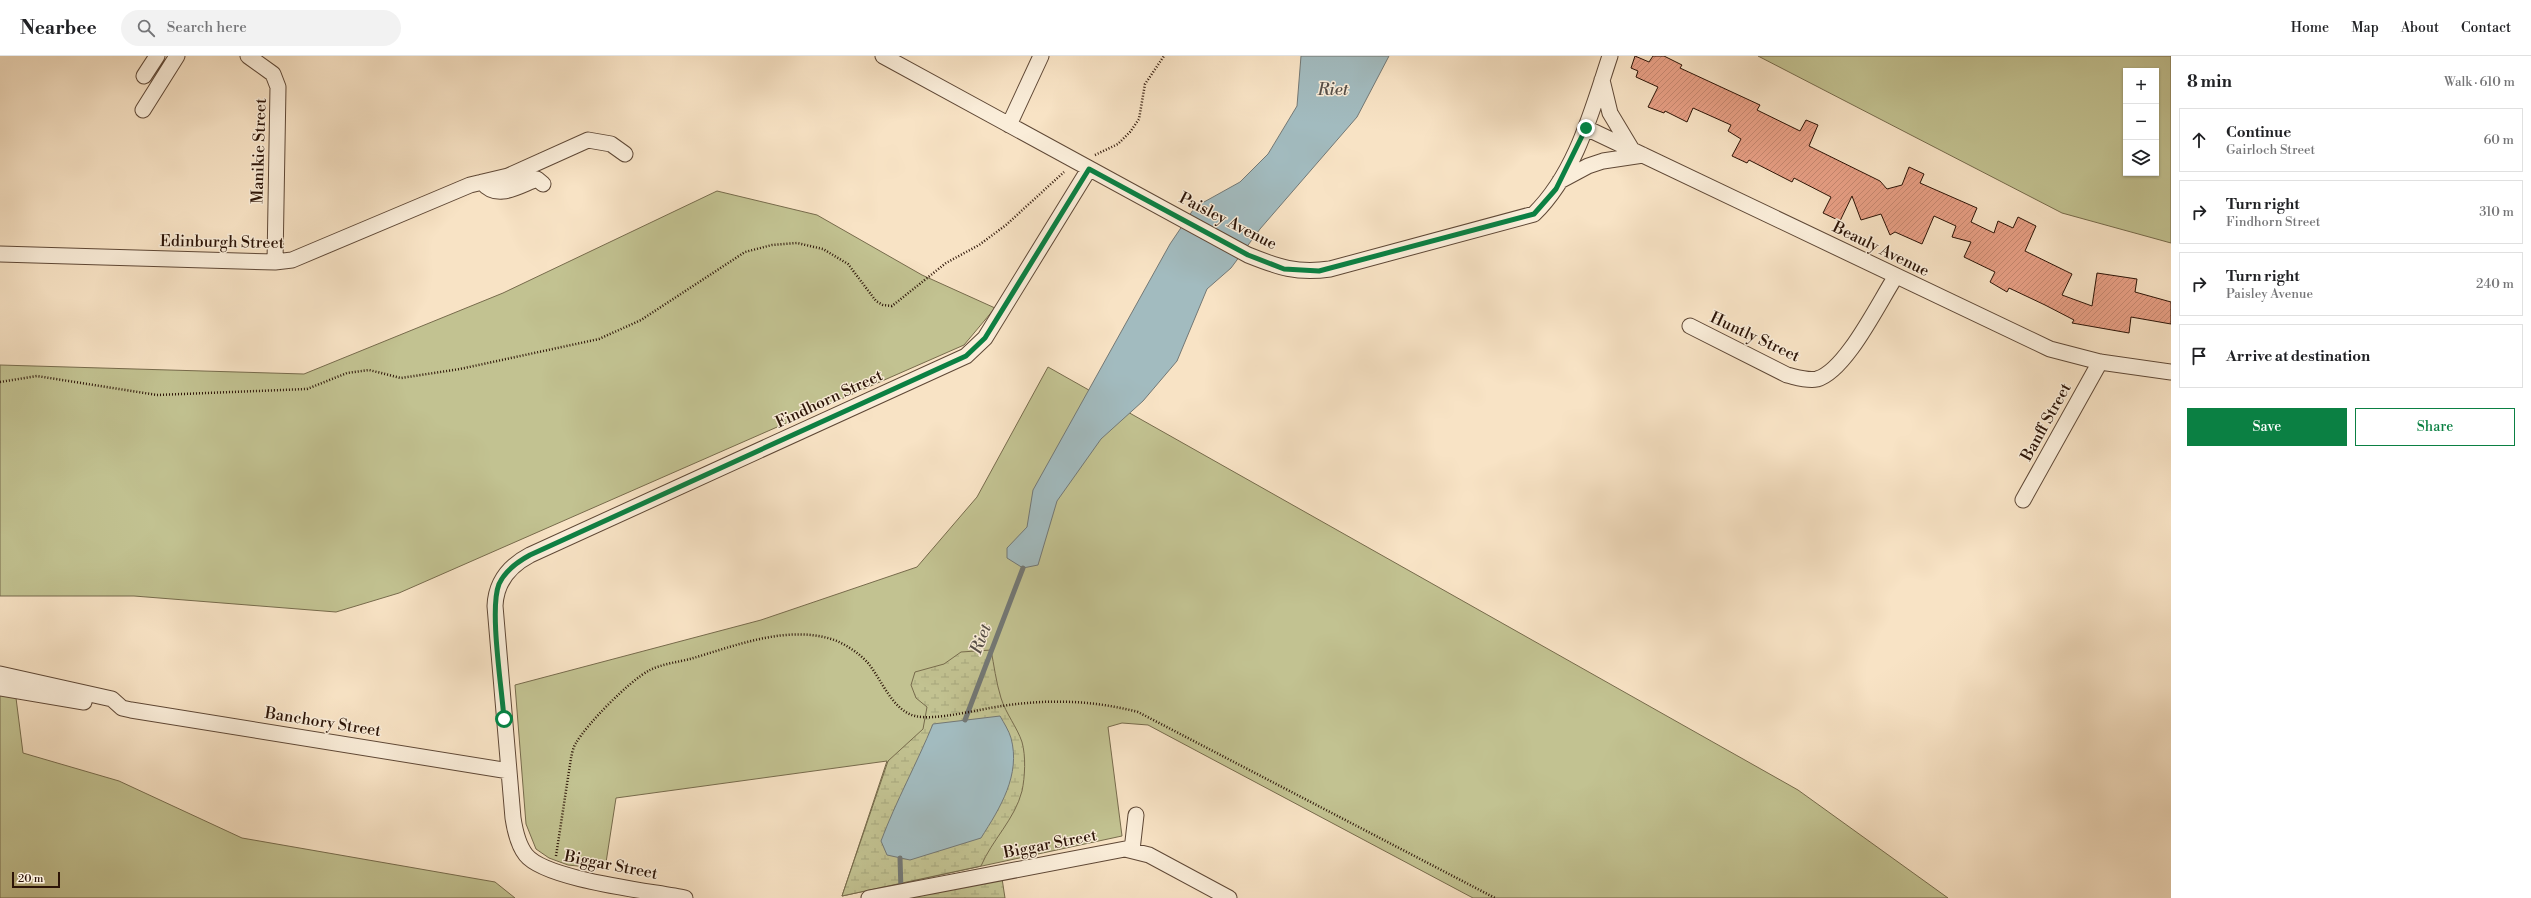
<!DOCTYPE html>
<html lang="en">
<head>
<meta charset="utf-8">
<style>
	:root { --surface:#fff; --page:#f2f2f2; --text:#202124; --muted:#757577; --line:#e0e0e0; --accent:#0b8043 }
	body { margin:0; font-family:"Libre Bodoni",serif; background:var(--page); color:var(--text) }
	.controls { position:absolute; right:12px; top:12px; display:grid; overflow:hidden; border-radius:0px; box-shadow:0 1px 3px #0004 }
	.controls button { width:36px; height:36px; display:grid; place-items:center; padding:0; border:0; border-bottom:1px solid var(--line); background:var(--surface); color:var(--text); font:20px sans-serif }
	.scale { position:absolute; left:12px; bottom:10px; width:48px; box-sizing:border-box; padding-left:4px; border:2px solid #2c1407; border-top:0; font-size:11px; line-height:14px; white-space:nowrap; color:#2c1407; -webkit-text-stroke:3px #faedd9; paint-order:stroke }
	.stop { position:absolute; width:12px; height:12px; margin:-9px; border:3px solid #0b8043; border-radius:50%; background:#fff }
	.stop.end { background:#0b8043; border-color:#fff; box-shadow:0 1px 4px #0008 }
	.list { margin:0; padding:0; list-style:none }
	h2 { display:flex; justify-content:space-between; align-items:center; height:52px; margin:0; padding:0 16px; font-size:17px }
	h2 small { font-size:13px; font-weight:400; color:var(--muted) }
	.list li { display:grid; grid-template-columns:26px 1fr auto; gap:12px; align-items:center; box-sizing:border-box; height:64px; margin:0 8px 8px; padding:0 8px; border:1px solid var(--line); border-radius:0px }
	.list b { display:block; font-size:15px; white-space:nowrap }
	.list p { margin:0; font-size:13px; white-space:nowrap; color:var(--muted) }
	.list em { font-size:13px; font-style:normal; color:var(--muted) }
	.actions { display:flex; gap:8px; padding:12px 16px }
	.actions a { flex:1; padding:9px 0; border:1px solid var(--accent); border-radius:0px; text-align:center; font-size:14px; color:var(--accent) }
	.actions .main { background:var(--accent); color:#fff }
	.icon { flex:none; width:22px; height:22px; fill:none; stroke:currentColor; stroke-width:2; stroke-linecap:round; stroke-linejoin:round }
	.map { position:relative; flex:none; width:2171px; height:842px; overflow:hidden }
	header { display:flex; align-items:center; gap:24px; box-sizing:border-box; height:56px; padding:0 20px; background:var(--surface); border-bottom:1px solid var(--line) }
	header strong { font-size:19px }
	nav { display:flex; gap:22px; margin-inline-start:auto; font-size:14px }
	.search { width:280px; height:36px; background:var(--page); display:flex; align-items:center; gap:10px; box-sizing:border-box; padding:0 14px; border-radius:22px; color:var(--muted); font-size:15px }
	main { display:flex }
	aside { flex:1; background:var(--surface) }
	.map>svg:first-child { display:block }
</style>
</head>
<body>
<header>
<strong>Nearbee</strong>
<div class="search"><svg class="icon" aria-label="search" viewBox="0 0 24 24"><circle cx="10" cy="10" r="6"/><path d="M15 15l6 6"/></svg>Search here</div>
<nav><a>Home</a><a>Map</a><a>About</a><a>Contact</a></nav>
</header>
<main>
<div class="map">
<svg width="2171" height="842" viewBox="0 0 2171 842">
	<defs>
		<pattern id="wetland-marsh" width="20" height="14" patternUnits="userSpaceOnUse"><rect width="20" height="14" fill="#c2c291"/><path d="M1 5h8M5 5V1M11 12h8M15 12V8" fill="none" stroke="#a7a67c"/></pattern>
		<pattern id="building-hatch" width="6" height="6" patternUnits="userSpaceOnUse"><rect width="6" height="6" fill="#e79f85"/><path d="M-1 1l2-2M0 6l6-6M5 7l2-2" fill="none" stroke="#c68871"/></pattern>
	</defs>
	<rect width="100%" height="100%" fill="#f8e3c5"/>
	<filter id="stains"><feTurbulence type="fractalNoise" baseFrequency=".005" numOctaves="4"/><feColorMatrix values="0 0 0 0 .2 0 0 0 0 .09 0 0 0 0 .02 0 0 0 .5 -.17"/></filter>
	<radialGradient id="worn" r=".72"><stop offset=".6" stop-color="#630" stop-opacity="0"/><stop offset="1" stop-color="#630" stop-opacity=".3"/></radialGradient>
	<path fill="#c2c291" stroke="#776b4c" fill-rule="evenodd" d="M1758,0H2171V187L2062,157ZM2126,15H2156V117H2126Z
		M717,135L817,159L922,219L995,252L964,289L399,537L336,556L134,540H0V309L304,318L503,237Z
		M1048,311L1798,734L1948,842H1473L1148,669L1122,667L1108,671L1122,780L842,840L887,705L616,742L605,813L568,809L549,802L536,793L526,768L515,629L761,564L917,511L977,441Z
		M0,639L16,642L23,697L119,725L242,782L495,826L515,842H0Z"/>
	<path fill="url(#wetland-marsh)" stroke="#776b4c" d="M991,594C994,609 996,626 1001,642C1006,658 1017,671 1022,686C1026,700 1025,721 1022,735C1015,763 992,784 981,810L842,840L888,705L923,673L927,651L916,642L911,629L915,616L944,608L961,596Z
		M1001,816L1005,842H880Z"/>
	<path fill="#a2bbbf" stroke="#737875" d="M1301,0H1389L1357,61L1260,173L1231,212L1207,233L1177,305L1143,345L1101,383L1057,445L1038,509L1023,512L1007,502V492L1027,471L1033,434L1170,188L1195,151L1240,126L1268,98L1297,50Z
		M1000,660C1004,667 1009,675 1011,682C1021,719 1000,752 981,782L910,804L887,799L881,785C896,745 917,707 933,668Z"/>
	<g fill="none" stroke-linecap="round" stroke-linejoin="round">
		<path stroke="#737875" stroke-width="5" d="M965,664L1023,512
			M900,802L901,835"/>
	</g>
	<path fill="url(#building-hatch)" stroke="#2c1407" d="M1635,0L1649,6L1653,0H1664L1682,9L1680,12L1760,49L1757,54L1800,75L1806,64L1818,69L1809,90L1880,125L1887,133L1902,129L1909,111L1924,118L1920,127L1977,152L1971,166L1994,177L1998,165L2013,172L2018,161L2036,170L2025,195L2072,218L2062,239L2092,250L2097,217L2137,223L2135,236L2171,246V268L2131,261L2129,277L2072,267L2074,264L2045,249L2009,232L2007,236L1990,226L1995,216L1964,201L1971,186L1952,181L1956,170L1934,160L1922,188L1895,176L1890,179L1881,158L1861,164L1852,140L1840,165L1823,157L1831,141L1794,122L1792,126L1749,104L1747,107L1732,100L1741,83L1728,75L1731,69L1693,52L1687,66L1665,55L1664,57L1648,51L1658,31L1636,21L1638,15L1631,12Z"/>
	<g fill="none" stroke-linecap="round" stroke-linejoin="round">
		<g stroke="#5f4836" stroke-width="17">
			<path id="street" d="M248,0L273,18L278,31L275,206
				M883,0L1248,199C1278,211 1297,218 1330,213L1534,158C1576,117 1592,54 1610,0
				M144,20L157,0
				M1602,24L1610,57L1631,92
				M143,54L177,0
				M1009,69L1041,0
				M1586,72L2050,293L2100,306L2171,316
				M1560,125L1588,110L1603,105L1643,99
				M482,126C497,145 518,130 537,123L543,128
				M0,198L275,206L292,204L470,129L508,120L588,84L611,88L625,98
				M1690,270L1787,319C1796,321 1807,325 1817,323C1846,315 1879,246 1896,220
				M2023,444L2100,306
				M0,618L112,643L122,652L131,654L509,715
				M0,632L84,646
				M1132,794L1136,759
				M685,842C651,835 546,824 526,799C518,789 515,775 513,762L495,550C496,526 509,510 530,499L966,300L985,282L1089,113
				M869,842L1125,793L1149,799L1229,842"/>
		</g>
		<path stroke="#2c1407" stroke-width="2.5" stroke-dasharray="1 2" stroke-linecap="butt" d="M1095,99L1118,88L1130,76L1139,63L1145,28L1164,0
			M0,326L37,320L157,339L307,333L347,317L369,314L401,322L460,313L599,283L641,264L745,196L772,189L797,187L823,193L848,208L876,245L883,249L892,250L946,207L979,189L1006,169L1064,116
			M556,800L571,702C572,698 573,691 576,687C587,668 630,624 650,614C662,608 678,606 690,603C735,590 790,567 837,585C848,590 860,598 868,607C882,624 892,654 915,660C935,665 980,653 1002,650C1048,643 1092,644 1138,656L1495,842"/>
		<use href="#street" stroke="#faedd9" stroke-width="15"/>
	</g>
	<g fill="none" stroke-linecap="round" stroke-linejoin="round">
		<path stroke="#0b8043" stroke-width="5" d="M504,663C502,633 489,553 499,528C505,515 517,506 530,499L966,300L985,282L1089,113L1248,199L1284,213L1319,215L1534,158L1556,133L1586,72"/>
	</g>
	<g text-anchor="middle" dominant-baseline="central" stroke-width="3" stroke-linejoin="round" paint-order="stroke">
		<g font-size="16" fill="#2c1407" stroke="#faedd9">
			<text transform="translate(259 95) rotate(-88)">Manikie Street</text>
			<text transform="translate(1228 165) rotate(27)">Paisley Avenue</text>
			<text transform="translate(222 186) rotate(1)">Edinburgh Street</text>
			<text transform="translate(1881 193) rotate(26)">Beauly Avenue</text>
			<text transform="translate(1755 281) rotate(25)">Huntly Street</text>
			<text transform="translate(829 343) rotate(-25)">Findhorn Street</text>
			<text transform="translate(2046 366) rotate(-61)">Banff Street</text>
			<text transform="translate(323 666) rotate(9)">Banchory Street</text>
			<text transform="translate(1050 788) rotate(-11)">Biggar Street</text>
			<text transform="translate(611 809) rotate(11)">Biggar Street</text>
		</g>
		<g font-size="17" font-style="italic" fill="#554e47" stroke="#faedd9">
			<text x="1333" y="34">Riet</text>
			<text transform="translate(981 583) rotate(-69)">Riet</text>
		</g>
	</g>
	<rect width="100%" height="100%" filter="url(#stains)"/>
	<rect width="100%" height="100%" fill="url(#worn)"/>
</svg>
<div class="controls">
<button>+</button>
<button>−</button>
<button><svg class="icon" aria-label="layers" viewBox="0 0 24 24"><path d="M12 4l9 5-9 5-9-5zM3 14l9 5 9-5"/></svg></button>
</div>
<div class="scale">20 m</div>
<div class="stop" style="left:504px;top:663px"></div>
<div class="stop end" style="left:1586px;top:72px"></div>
</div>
<aside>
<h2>8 min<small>Walk · 610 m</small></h2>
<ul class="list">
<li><svg class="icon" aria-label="ahead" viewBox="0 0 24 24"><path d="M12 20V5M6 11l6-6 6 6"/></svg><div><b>Continue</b><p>Gairloch Street</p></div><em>60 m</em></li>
<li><svg class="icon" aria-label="right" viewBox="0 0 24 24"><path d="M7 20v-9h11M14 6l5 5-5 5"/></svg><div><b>Turn right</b><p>Findhorn Street</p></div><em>310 m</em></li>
<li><svg class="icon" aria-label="right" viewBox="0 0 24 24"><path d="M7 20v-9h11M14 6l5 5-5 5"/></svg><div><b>Turn right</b><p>Paisley Avenue</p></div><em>240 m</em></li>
<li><svg class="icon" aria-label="arrive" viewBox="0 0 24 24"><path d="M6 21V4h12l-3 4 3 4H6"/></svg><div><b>Arrive at destination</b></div></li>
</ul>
<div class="actions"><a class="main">Save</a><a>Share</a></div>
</aside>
</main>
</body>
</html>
